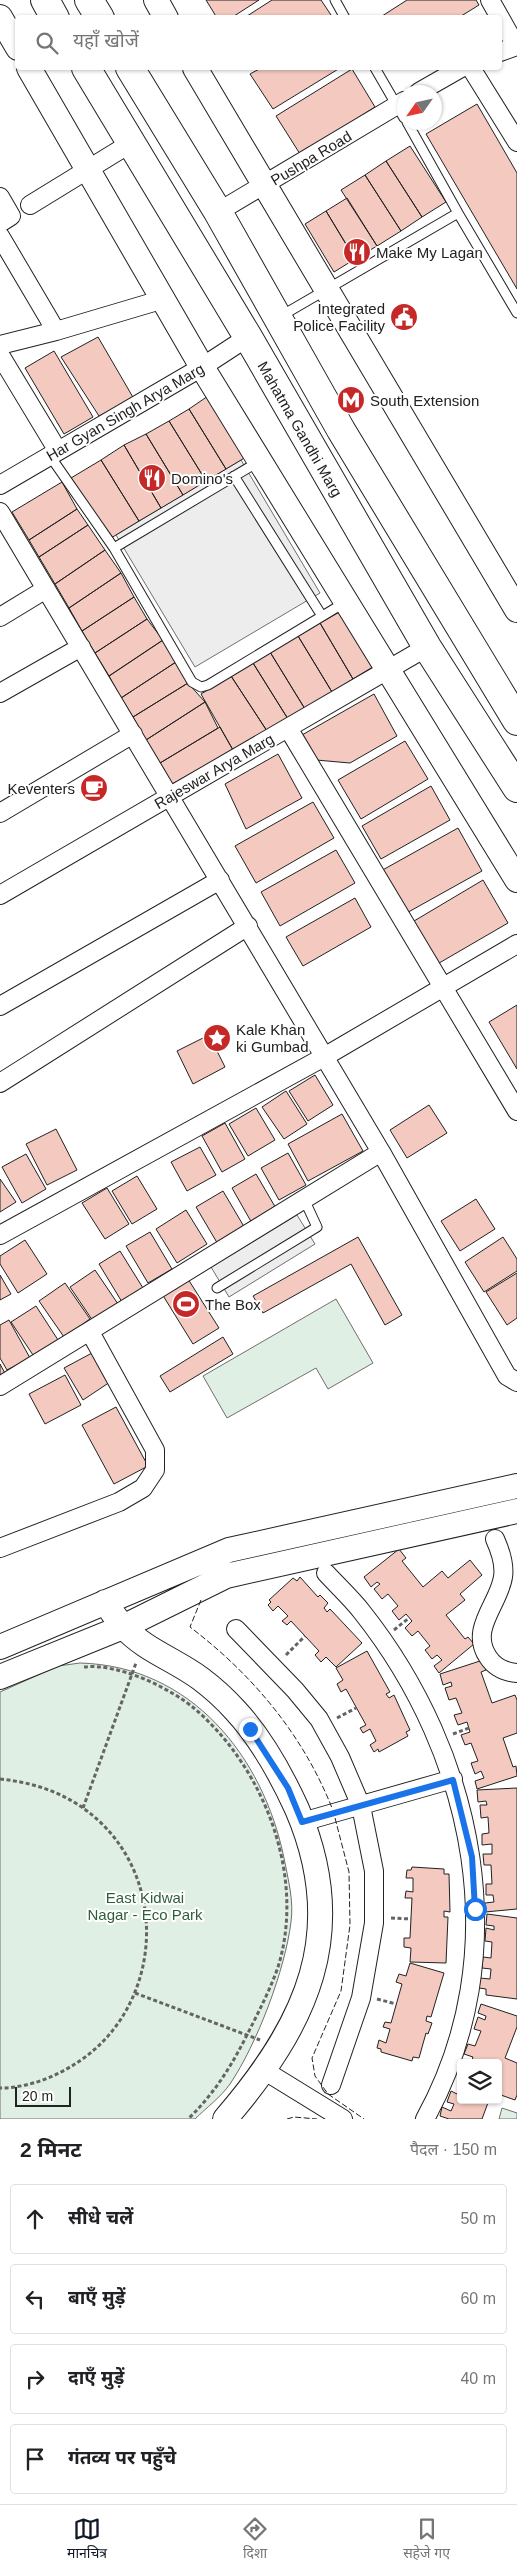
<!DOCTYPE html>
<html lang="hi">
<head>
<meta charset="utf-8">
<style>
	:root { --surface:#fff; --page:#f2f2f2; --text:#202124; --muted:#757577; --line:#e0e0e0; --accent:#111827 }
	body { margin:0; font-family:Arial,"Noto Sans Devanagari",sans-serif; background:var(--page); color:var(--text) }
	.controls { position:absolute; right:15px; bottom:15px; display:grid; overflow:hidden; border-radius:5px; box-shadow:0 1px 4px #0004 }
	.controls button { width:45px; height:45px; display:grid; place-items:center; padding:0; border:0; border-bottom:1px solid var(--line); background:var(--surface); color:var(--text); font:25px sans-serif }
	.compass { position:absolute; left:397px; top:85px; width:45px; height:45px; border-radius:50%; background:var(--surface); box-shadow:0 1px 4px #0004; rotate:236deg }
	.scale { position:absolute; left:15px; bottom:12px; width:56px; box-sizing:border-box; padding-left:5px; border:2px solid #222; border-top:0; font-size:14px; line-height:18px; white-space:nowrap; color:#222; -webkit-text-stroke:4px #fff; paint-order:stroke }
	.stop { position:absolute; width:15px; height:15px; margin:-11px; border:4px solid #1a73e8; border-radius:50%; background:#fff }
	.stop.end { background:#1a73e8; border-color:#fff; box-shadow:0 1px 5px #0008 }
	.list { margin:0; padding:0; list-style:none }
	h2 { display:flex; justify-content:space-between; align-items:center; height:65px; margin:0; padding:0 20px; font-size:21px }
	h2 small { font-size:16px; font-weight:400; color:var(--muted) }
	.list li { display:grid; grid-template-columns:32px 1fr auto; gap:15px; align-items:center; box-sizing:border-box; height:70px; margin:0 10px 10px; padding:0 10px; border:1px solid var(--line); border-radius:5px }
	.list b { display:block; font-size:19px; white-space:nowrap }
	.list em { font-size:16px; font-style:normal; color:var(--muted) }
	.icon { flex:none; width:28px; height:28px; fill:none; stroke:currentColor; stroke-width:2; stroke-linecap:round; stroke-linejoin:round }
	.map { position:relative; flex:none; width:517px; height:2119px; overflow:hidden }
	.search { position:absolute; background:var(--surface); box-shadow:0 1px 4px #0004; left:15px; right:15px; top:15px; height:55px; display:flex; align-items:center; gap:12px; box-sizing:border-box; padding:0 18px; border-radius:5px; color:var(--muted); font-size:19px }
	.sheet { height:385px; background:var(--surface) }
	nav { display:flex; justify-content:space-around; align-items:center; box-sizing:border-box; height:70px; border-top:1px solid var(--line); background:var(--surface); font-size:14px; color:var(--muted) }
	nav a { display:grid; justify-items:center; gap:2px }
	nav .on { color:var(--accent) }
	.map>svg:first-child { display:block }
</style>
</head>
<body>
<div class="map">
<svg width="517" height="2119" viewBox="0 0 517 2119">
	<rect width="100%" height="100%" fill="#fff"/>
	<path fill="#e0efe3" stroke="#6f6f6f" d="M336,1299L373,1363L328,1389L316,1368L227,1418L203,1376Z
		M80,1663C191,1666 263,1756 284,1858C288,1879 294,1901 291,1922C285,1970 257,2044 230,2084C221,2097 206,2108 195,2119H0V1692L58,1666Z
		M502,2108L517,2113V2119H499Z"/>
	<path fill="#ededed" stroke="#6f6f6f" d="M241,460L320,593L195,667L116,535Z
		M297,1215L315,1244L229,1297L211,1267Z"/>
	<path fill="#f3c9c0" stroke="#222" d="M206,0H259L231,18H217Z
		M272,0H321L331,15L327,18H244Z
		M407,0H476L479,5L458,18H379Z
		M261,68H340L273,109L250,74Z
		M352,69L375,107L300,154L276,116Z
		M477,104L517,173V289L426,134Z
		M410,146L446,202L422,217L386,161Z
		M386,161L422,217L401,231L365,175Z
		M365,175L401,231L377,246L341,190Z
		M347,198L377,246L355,259L326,211Z
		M326,211L355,259L334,272L305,224Z
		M98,337L134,399L99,416L61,357Z
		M54,351L93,417L64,434L25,368Z
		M211,394L251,454L226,469L189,409Z
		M189,409L226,469L206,481L169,421Z
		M169,421L206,481L183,495L146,434Z
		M146,434L183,495L161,508L124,445Z
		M124,445L161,508L139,521L101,460Z
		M101,460L139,521L111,538L71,478Z
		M62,482L77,509L29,540L12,512Z
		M77,509L88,525L39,557L29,540Z
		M88,525L105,550L55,584L39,557Z
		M105,550L121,573L69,608L55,584Z
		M121,573L134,597L82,631L69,608Z
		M134,597L147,619L95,653L82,631Z
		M343,610L376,665L353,679L320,623Z
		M147,619L163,640L109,676L95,653Z
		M320,623L353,679L332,692L298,636Z
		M298,636L332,692L305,709L270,652Z
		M163,640L176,662L121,698L109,676Z
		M270,652L305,709L288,719L253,663Z
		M176,662L188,683L133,717L121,698Z
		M253,663L288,719L267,731L231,676Z
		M231,676L267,731L233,750L201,694Z
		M188,683L205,702L146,740L133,717Z
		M374,694L397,736L350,763L316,760L302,735Z
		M205,702L218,728L160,763L146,740Z
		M220,727L233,750L172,784L160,763Z
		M405,741L428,779L361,819L338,780Z
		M278,754L302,798L246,829L225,784Z
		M431,786L450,820L381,859L362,826Z
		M313,802L334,838L256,883L235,846Z
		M458,828L482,871L403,915L379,872Z
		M336,850L355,883L280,926L261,892Z
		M483,880L508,923L434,966L409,924Z
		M355,898L371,927L303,966L286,937Z
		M517,1005V1069L489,1022Z
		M209,1035L225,1067L193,1084L177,1051Z
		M315,1075L333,1105L308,1121L289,1091Z
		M286,1091L307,1124L284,1139L262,1107Z
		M429,1105L447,1133L407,1158L390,1130Z
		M256,1108L275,1140L248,1156L229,1124Z
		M342,1114L363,1151L308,1181L288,1144Z
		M225,1123L245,1159L222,1172L202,1136Z
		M56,1129L77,1170L47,1185L26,1144Z
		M200,1147L216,1175L187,1191L171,1162Z
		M288,1153L306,1185L279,1200L261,1168Z
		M26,1154L46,1189L22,1203L2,1167Z
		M256,1174L277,1210L253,1225L232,1188Z
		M137,1176L157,1209L132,1224L112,1191Z
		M0,1179L16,1202L0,1212Z
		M107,1188L129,1224L105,1239L82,1203Z
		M223,1191L246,1230L219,1246L196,1207Z
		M476,1199L495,1229L460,1251L441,1221Z
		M186,1210L207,1244L177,1263L156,1229Z
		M150,1232L172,1269L148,1283L126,1246Z
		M358,1237L402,1315L385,1325L351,1264L263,1313L253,1296Z
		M503,1237L517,1259V1271L484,1292L465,1262Z
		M25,1240L47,1274L18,1293L0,1264V1256Z
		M120,1251L143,1288L122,1302L99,1264Z
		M95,1270L118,1304L93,1321L70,1287Z
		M517,1273V1318L507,1325L486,1292Z
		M0,1275L11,1294L0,1300Z
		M188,1279L219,1328L193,1344L162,1294Z
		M65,1283L90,1319L64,1337L39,1301Z
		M36,1306L60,1343L35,1358L11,1322Z
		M9,1320L30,1358L7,1370L0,1358V1325Z
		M223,1337L233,1354L170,1392L160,1376Z
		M92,1353L110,1382L83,1400L64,1368Z
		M0,1364L7,1377L0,1381Z
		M65,1375L81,1405L45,1424L29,1394Z
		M116,1407L148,1466L114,1484L82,1425Z
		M399,1549L406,1558L402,1561L423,1587L442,1571L448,1578L470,1560L482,1575L460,1594L465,1600L446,1615L465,1639L468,1637L474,1644L439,1673L434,1666L442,1660L437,1655L432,1659L425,1650L430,1646L418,1631L412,1636L405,1628L412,1621L406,1614L399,1620L392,1611L398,1606L388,1594L382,1599L374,1589L380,1584L377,1582L371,1587L364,1577Z
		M300,1577L318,1597L320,1595L328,1603L324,1608L327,1612L330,1609L362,1643L336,1667L326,1657L321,1662L315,1655L319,1651L291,1621L287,1625L282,1621L288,1616L278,1606L273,1611L268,1605L271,1602L269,1600L293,1578L297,1581Z
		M367,1651L390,1692L386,1694L389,1698L394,1695L410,1730L406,1732L408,1736L379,1752L378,1749L374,1752L370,1745L376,1741L370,1729L363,1733L360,1728L366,1725L346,1689L341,1692L337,1684L343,1680L336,1668Z
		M483,1660L486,1670L481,1672L492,1703L515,1695L517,1700V1733L503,1738L513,1767L516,1766L517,1776L477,1789L475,1781L484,1778L481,1771L475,1774L471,1763L478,1761L471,1743L465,1745L461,1735L470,1732L467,1722L458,1725L454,1715L462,1713L456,1698L449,1700L445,1688L452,1686L451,1682L443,1685L440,1674Z
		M517,1788V1909L485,1912V1903L494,1902L493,1895H486V1884H492L491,1865H484L483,1854H492V1844L482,1845V1834L489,1833L488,1817L481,1818L480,1805H487L486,1801L478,1802L477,1790Z
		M412,1867L444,1869V1874H449L450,1912L444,1911V1917H448L446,1963L410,1962L411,1948L404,1947V1938H410L412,1898H405L406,1891L413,1892V1878H406L407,1870H411Z
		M487,1914L517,1918V1999L486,1995V1989L479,1988L480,1978L490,1979L491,1969L482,1968L483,1957L491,1958L492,1942L485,1941L486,1928L494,1930V1926L486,1925Z
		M410,1963L444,1973L431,2017L427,2016L426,2021L432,2023L428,2034L426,2033L419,2058L413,2057L412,2061L381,2052V2049L377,2048L379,2040L386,2043L390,2029L383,2027L385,2022L391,2023L402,1984L396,1982L399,1974L406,1976Z
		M481,2004L517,2016V2027L505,2058L517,2063V2095L515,2100L498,2094V2063H471L473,2057L464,2054L468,2044L475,2046L481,2031L474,2029L478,2017L485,2020L486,2016L478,2013Z
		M461,2084V2100H489L482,2119H449L440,2116L442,2107L451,2111L454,2104L447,2102L451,2091L457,2094Z"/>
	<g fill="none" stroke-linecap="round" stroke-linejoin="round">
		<g stroke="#222" stroke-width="11">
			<path id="lane" d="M335,0L345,18
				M375,68L404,118
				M407,122L458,213
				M281,316L458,213L517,313
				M50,456L114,548
				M258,462L114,548L192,682L201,687L208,685L344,603
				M234,476L322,616
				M217,1288L317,1227L304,1199"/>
		</g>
		<g stroke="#222" stroke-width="20">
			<path id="street" d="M490,0L516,46
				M500,52L517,46
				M471,68L517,142
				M419,92L461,68
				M0,197L11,216L0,223
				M30,205L131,143
				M218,212L404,101
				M0,236L56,331
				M0,345L56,331L164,299
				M0,355L58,451
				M0,485L202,367L248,337
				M0,512L381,1152L507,1376L517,1382
				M0,617L46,589
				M0,693L81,647
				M288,728L517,1111
				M0,813L133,734
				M0,895L427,647
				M0,1006L220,880
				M0,1083L248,926
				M0,1235L324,1057L517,944
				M0,1386L381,1152
				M495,1539C500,1550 505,1564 503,1577C499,1604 469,1629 488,1657C495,1668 505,1672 517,1673
				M0,1548L119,1502L143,1488L155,1470V1450L90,1332
				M326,1573C338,1586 352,1599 362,1612C476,1756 516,1954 425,2119
				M236,1629L295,1690L319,1719L340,1757L361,1806L374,1871V1923L361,1998L331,2085
				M302,1822L453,1779
				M265,2071L343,2119"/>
		</g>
		<g stroke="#222" stroke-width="26">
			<path id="secondary" d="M156,0L166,18
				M0,17L18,48
				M29,68L202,367L517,880
				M195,68L517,610
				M105,1602C111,1610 116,1619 123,1626C144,1650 176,1660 201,1679C213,1688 225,1699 235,1710C261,1738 281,1774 297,1809C350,1932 307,2024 225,2119
				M0,1647L229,1550L517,1486
				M0,1677L123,1627L226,1576L517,1511"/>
		</g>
		<g stroke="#222" stroke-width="30">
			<path id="primary" d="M45,0L55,18
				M89,0L100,18
				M86,68L248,337L427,647L517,788
				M130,68L218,212L341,430L517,721"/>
		</g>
		<path stroke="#646464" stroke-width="3" stroke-dasharray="4 2.5" stroke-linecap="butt" d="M394,1630L409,1618
			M286,1655L305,1636
			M84,1667C119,1663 170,1688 195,1709C265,1769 306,1877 278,1967C270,1990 259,2011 248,2033C232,2065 215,2093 188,2119
			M337,1718L356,1708
			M453,1734L469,1728
			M0,1779C38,1783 71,1795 99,1821C171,1888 159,2009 78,2062C56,2077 27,2088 0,2088
			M83,1808L136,1663
			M391,1918L411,1919
			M135,1993L260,2040
			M377,1999L396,2004"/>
		<use href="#lane" stroke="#fff" stroke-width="9"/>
		<use href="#street" stroke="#fff" stroke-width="18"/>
		<use href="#secondary" stroke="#fff" stroke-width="24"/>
		<use href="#primary" stroke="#fff" stroke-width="28"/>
		<path stroke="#222" stroke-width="1" stroke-dasharray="6 2.5" stroke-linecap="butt" d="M201,1600L190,1627C253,1675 303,1735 332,1808
			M335,1818L349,1872L350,1925L341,1991L312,2058L315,2076L328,2094L364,2119
			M287,2119L294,2117L317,2119"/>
	</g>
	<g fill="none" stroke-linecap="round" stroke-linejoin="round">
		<path stroke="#1a73e8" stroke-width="6" d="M250,1729L288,1788L302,1822L453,1780L472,1857L475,1909"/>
	</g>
	<defs>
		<g id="restaurant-disc" transform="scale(1.4375)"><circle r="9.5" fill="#c62828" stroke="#fff"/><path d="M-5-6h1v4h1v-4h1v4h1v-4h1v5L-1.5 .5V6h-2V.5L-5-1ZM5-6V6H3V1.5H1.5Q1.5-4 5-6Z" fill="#fff"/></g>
		<g id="civic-disc" transform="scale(1.4375)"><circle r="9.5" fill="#c62828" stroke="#fff"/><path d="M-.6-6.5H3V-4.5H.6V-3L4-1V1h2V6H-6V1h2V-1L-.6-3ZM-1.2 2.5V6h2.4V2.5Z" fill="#fff"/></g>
		<g id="metro-disc" transform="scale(1.4375)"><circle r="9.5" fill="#c62828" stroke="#fff"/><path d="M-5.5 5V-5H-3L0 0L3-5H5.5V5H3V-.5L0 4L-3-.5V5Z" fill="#fff"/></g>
		<g id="cafe-disc" transform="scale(1.4375)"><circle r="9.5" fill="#c62828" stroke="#fff"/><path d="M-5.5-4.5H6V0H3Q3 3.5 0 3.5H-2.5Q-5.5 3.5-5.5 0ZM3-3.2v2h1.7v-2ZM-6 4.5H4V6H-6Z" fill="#fff"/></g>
		<g id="sight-disc" transform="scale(1.4375)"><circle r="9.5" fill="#c62828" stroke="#fff"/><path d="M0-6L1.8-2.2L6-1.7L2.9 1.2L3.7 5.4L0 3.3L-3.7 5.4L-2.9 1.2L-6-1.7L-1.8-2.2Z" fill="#fff"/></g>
		<g id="stadium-disc" transform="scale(1.4375)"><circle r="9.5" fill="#c62828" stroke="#fff"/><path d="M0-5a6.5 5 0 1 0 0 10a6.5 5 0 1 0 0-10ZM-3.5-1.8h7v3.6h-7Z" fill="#fff"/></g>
	</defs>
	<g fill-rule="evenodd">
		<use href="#restaurant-disc" x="357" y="252"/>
		<use href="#civic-disc" x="404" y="317"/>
		<use href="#metro-disc" x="351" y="400"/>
		<use href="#restaurant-disc" x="152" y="478"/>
		<use href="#cafe-disc" x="94" y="788"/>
		<use href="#sight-disc" x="217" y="1038"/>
		<use href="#stadium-disc" x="186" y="1304"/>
	</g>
	<g text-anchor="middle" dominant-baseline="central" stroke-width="4" stroke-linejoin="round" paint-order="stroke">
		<g font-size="15" fill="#222" stroke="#fff">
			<text transform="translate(311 158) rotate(-31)">Pushpa Road</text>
			<text transform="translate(125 412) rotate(-30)">Har Gyan Singh Arya Marg</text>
			<text transform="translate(300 429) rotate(60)">Mahatma Gandhi Marg</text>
			<text transform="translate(214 771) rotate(-30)">Rajeswar Arya Marg</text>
		</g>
		<g font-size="15" fill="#222" stroke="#fff" text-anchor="start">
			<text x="376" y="252">Make My Lagan</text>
			<text x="385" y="308" text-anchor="end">Integrated<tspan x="385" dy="17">Police Facility</tspan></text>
			<text x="370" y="400">South Extension</text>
			<text x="171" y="478">Domino's</text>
			<text x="75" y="788" text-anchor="end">Keventers</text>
			<text x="236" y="1029">Kale Khan<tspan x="236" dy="17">ki Gumbad</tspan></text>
			<text x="205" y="1304">The Box</text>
		</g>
		<g font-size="15" fill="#2f5e38" stroke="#fff">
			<text x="145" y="1897">East Kidwai<tspan x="145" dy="17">Nagar - Eco Park</tspan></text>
		</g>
	</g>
</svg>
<div class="controls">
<button><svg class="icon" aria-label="layers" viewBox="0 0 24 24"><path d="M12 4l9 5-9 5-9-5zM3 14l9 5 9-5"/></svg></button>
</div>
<svg class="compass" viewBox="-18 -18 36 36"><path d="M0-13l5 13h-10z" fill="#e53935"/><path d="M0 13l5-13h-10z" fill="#757577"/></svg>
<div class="scale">20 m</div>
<div class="stop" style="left:475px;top:1909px"></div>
<div class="stop end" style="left:250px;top:1729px"></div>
<div class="search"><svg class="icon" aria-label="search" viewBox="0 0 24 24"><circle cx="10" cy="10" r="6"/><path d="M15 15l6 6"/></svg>यहाँ खोजें</div>
</div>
<section class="sheet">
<h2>2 मिनट<small>पैदल · 150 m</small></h2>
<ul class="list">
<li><svg class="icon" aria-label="ahead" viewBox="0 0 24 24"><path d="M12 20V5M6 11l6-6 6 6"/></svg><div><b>सीधे चलें</b></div><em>50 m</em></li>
<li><svg class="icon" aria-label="left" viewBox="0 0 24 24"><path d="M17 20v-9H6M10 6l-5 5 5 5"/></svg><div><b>बाएँ मुड़ें</b></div><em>60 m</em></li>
<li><svg class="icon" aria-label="right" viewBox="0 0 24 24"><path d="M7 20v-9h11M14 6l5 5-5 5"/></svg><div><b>दाएँ मुड़ें</b></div><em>40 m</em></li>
<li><svg class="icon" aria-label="arrive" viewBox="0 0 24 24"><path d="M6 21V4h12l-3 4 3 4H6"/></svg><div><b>गंतव्य पर पहुँचे</b></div></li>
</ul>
</section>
<nav>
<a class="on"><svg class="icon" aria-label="map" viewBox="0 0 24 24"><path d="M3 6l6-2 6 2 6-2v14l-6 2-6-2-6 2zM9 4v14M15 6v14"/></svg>मानचित्र</a>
<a><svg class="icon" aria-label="directions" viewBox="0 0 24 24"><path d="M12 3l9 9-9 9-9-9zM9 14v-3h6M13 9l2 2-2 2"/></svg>दिशा</a>
<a><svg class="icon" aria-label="saved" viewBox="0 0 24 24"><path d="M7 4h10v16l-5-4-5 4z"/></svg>सहेजे गए</a>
</nav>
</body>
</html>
